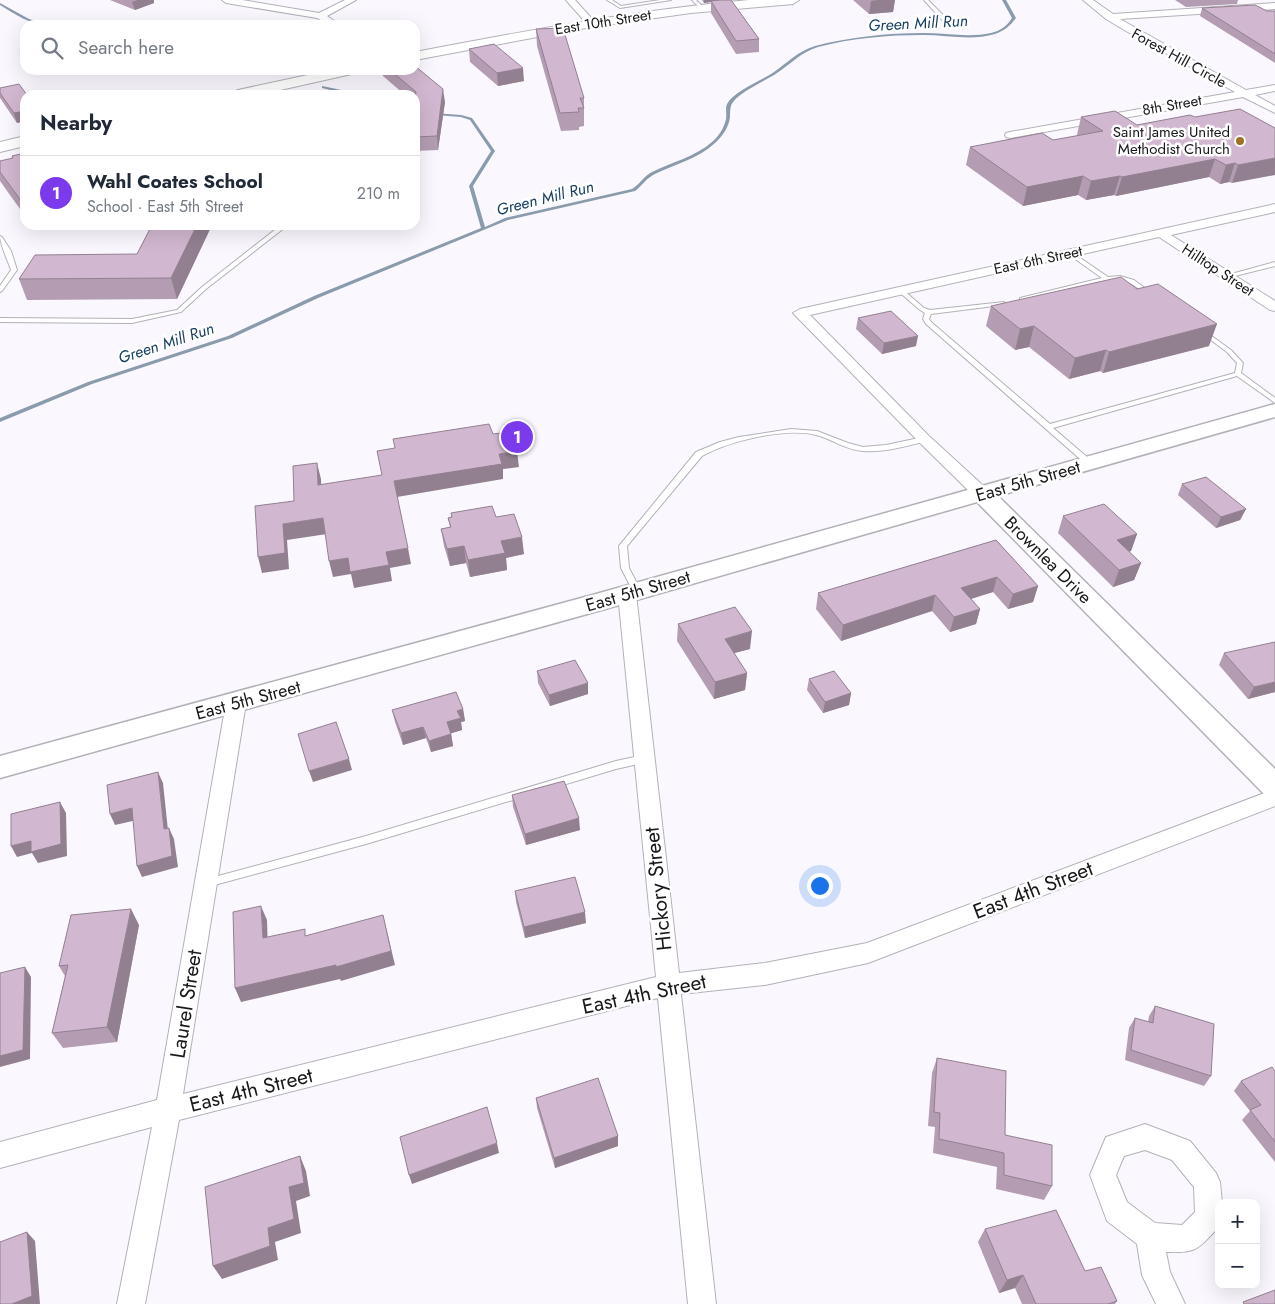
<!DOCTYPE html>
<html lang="en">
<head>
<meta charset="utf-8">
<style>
	:root { --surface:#fff; --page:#f6f6f7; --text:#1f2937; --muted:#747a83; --line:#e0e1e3; --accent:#7c3aed }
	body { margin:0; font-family:Jost,sans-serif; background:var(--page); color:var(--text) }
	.controls { position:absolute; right:15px; bottom:15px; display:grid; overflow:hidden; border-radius:10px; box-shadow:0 5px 20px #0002 }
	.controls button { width:45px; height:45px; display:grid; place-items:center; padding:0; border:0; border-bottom:1px solid var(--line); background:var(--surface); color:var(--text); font:25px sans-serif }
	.you { position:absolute; left:819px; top:885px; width:18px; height:18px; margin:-12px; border:4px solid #fff; border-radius:50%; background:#1a73e8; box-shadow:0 0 0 8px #1a73e833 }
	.badge { display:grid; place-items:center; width:32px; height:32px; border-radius:50%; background:var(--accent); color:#fff; font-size:16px; font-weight:700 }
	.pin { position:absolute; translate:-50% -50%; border:2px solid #fff; box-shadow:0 1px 5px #0006 }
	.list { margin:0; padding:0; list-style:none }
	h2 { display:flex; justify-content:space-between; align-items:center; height:65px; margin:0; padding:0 20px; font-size:21px }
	h2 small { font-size:16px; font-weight:400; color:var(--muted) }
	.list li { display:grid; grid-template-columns:32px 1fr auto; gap:15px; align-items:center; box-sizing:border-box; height:75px; padding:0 20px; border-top:1px solid var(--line) }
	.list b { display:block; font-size:19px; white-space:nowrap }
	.list p { margin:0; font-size:16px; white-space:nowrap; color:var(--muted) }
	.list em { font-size:16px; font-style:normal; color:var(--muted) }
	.icon { flex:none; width:28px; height:28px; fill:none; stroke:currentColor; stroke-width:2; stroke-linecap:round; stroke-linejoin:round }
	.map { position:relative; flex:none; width:1275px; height:1304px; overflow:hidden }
	.search { position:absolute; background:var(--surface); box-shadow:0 5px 20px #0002; left:20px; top:20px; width:400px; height:55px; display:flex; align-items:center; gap:12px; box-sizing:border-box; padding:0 18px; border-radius:15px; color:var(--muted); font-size:19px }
	.panel { position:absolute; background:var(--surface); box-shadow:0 5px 20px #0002; left:20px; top:90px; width:400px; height:140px; border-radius:15px }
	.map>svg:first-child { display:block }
</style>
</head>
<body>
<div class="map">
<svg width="1275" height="1304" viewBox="0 0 1275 1304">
	<rect width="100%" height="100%" fill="#faf8fe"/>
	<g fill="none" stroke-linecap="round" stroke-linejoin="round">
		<path fill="#8a9bad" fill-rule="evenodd" d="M1002,0H1006L1016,18C1010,26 1004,31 995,34C972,41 947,35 923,35C888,35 852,38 818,47C801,52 791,64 777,73C766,81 735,93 731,106C730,109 730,114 730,117C729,127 722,137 715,143C698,159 675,164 655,174C646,178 642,186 635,191L508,220L318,298L232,338L92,384L0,422V418L88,382L228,336L314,296L481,228L469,186L491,151L470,120L461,117L435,115L433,114L434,113L461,115L472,118L495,151L473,186L485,227L505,218L632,189C639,185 644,176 652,172C672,162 695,157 712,142C719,136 724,128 726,119C727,115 725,109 727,104C734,91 761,81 774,72C787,63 798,51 815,46C850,37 887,33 923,33C946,33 969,38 991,33C1000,31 1007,26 1012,18Z
			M0,3L29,19L48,25C30,25 15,14 0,5Z
			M293,70H298L301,72L298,73Z
			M322,86L351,92L354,95H350L322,88Z"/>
		<g stroke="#b3b1b8" stroke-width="2">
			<path id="lane" d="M607,0H612L621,6L660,0H671L620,8Z
				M692,0H696L703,7V9H701Z
				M924,0H928L949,21V23H945Z
				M281,225H288L206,289L181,312L132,323L0,322V318L132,319L177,310L202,287Z
				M0,236L2,237L11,251L17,270L2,291L0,292V286L11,270C8,261 0,244 0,236Z
				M1070,251L1108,277L1120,276L1134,280L1154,295L1149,296C1132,284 1129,279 1107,281L1020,300V298L1102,278L1068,254V252Z
				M1275,262V266L1227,278L1224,276Z
				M898,289H902L924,308L930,310L1004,302V304L1002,305L931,314L929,319L931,322L1050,424L1235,373L1237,363L1227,352L1200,332V330L1202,329L1231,350L1243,363L1241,373L1275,398V403L1237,376L1053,428L1094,463L1093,465H1087L926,324L923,319L925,313L920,310L898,291Z
				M791,429L817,431L848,443L863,447L886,445L924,437L928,439L927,441C906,446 884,453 863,451C846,450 832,439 816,435C786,427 729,441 702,456L627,546L629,568L641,591L637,594L634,593L621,568L619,546L696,452L720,442L739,437Z
				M644,755L647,756L649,759L647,762L616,769L366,844L207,887L203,886L202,883L203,880L207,879L366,836L616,761Z"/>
		</g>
		<g stroke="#b3b1b8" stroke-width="2">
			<path id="street" d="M222,0H242L319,13L345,0H356L327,16L340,25H329L317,18L226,3Z
				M566,0H575L594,21V25H588Z
				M1083,0H1093L1113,14L1275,3V9L1120,19L1246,90L1275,85V91L1255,95L1275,106V113L1243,97L1010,138L1006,137L1005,135L1006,133L1010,132L1235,92L1126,31L1106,19Z
				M1275,204V212L1171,235L1275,301V311L1270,310L1159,237L810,315L929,436L988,490L990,494L988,498H976L919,442L793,313L800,309Z
				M627,588L633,590L636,594L679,973L765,963L867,943L1275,789V806L868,963L765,985L681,994L716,1304H688L658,998L179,1120L145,1304H117L152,1127L0,1168V1142L157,1100L226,703L229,698L236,696L243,698L246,703L183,1094L656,977L618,594L621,590Z
				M1145,1124L1190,1141L1216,1173L1220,1182L1222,1203H1219V1227C1197,1249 1199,1253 1166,1252L1170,1272L1185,1304H1156L1142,1275L1137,1244L1107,1221L1090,1175L1106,1137ZM1145,1150L1172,1160L1194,1187L1195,1212L1182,1225L1155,1223L1127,1202L1116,1175L1124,1156Z"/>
		</g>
		<g stroke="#b3b1b8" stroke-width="3">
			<path id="secondary" d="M1275,404V417L998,496L1275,769V798L1265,795L977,502L605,609L0,778V756L596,594Z"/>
		</g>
		<g stroke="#b3b1b8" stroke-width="2">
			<path id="primary" d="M749,0H799L793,4L691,13L591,27L415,60V52C526,31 636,10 749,0Z
				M331,70H358L356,73L258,95H230L233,92L238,90Z
				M25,136V146L0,152V142Z"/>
		</g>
		<use href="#lane" fill="#fff" fill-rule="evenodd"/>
		<use href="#street" fill="#fff" fill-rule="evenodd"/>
		<use href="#secondary" fill="#fff" fill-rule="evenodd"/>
		<use href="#primary" fill="#fff" fill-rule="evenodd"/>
	</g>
	<path fill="#b49db2" d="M110,0H154V3L135,10Z
		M702,0H731L759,39V52L736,54L711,13V2L704,3Z
		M853,0H895L893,12L869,14Z
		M1175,0H1238L1237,4L1186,7Z
		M1202,8L1267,11H1275V63L1200,16Z
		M536,29L584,98V126L579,127V130L561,131L537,46Z
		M469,49L524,81L498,86L470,62Z
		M382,70H415L445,102L438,150L415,151V95H405L383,76Z
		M0,88L25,95V121L17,123L0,98Z
		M1081,117L1137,125L1275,128L1232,183L1229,182L1220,184L1209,177L1116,196L1114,195L1086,200L1078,195L1023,206L966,165L970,147L1053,140L1078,136L1077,135Z
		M25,153V216L0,181V161L12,159V156Z
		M152,225H212L177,299L27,300L19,279L137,254Z
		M991,306L1209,346L1103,373L1100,371L1069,379L1029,347L1015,350L986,326Z
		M858,318L916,346L882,354L856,329Z
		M1182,484L1246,509L1240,520L1216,528L1178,495Z
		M451,513L496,517L524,554L506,558L507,570L470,577L466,563L450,566L444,546L441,529L450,527L448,518L451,517Z
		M1063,516L1137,534L1131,551L1129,552L1141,563L1134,580L1113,587L1058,533Z
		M996,540L1038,586L1033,602L1008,609L993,592L971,599L980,609L976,624L950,632L932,611L841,641L816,609L818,593Z
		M678,624L750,649L734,653L747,673L745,690L714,699L677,641Z
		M1224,653L1275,692L1248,699L1219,665Z
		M537,671L588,683V694L550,706L538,683Z
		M809,679L851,693L849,705L823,713L807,690Z
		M463,709L465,721L461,722L462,730L451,733L453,746L431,752L426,738L403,745L395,722L392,710Z
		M512,795L580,830L526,845L513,807Z
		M515,891L586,923L525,938L516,902Z
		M139,925L117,1042L63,1048L52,1033L65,976L59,966Z
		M1155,1006L1211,1076L1204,1086L1125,1060L1129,1028L1135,1018L1148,1022L1149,1016Z
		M937,1058L1005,1135L1052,1186L1044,1200L996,1189L997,1167L933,1153L935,1127L928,1126L932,1073Z
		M1275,1071V1162L1242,1120L1250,1111L1234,1091L1241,1081Z
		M536,1098L618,1146L555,1168L537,1108Z
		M985,1229L1085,1271L1117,1301L1115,1304H1022L1015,1288L999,1293L978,1242Z"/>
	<path fill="#928091" d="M137,0H154V3L135,10L132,2Z
		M704,0H723L711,1V2L704,3Z
		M877,0H895L893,12L869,14L871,1Z
		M523,68L524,81L498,86L497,73Z
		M443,89L445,102L438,150L437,136Z
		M25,111V121L17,123L14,113Z
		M1275,158V175L1232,183L1238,165Z
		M1215,159L1209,177L1116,196L1122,177Z
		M1235,163L1229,182L1220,184L1226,165Z
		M1083,176L1078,195L1023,206L1027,187Z
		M1120,176L1114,195L1086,200L1091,181Z
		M33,225H46L34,228Z
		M197,225H212L177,299L171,278Z
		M1217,324L1209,346L1103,373L1109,352Z
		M1034,326L1029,347L1015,350L1020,329Z
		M918,336L916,346L882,354L884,343Z
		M1106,350L1100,371L1069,379L1075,358Z
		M517,451L519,467L503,469V479L397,497L394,481L499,454Z
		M317,463L321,479L322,501L318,485Z
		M1246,509L1240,520L1216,528L1221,517Z
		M323,518L327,534L287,540L289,569L262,573L258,557L283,524Z
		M1137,534L1131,551L1110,558L1117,540Z
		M522,537L524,554L506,558L507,570L470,577L468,560L501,541Z
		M464,546L466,563L450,566L447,549Z
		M408,548L411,564L390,568L392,581L354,588L351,574L333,577L329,561Z
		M1141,563L1134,580L1113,587L1119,570Z
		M997,577L993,592L957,603L961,588Z
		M1038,586L1033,602L1008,609L1013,594Z
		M935,595L932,611L841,641L843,625Z
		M980,609L976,624L950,632L954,617Z
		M752,631L750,649L723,656L725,639Z
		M747,673L745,690L714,699L715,682Z
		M1275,682V692L1248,699L1254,687Z
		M588,683V694L550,706L549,695Z
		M851,693L849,705L823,713L825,702Z
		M463,709L465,721L461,722L462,730L449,734L447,722L457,711Z
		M423,727L426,738L403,745L401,733Z
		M451,734L453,746L431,752L429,741Z
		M349,759L352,770L313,782L309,771Z
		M158,772L163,783L169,840L164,829Z
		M60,802L66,813L67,856L38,863L32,853L17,857L11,846Z
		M132,808L137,820L115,825L110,814Z
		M579,818L580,830L526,845L525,834Z
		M169,828L174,839L178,867L142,877L137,866Z
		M261,906L267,920L268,953L263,938Z
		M131,909L139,925L117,1042L107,1027Z
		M585,912L586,923L525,938L524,927Z
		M383,915L395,965L341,981L340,979L241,1002L235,988Z
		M25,967L31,977L30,1059L0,1067V1056Z
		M618,1136V1146L555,1168L554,1158Z
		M497,1143L499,1153L412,1184L409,1175Z
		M300,1156L306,1171L310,1196L296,1201L301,1233L275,1242L278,1260L222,1279L213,1266L268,1228L289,1187Z
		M27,1232L35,1241L40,1304H12Z
		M1023,1275L1015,1288L999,1293L1007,1280Z"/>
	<path fill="#d1b7cf" stroke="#928091" d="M720,0H731L759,39L736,41L711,1Z
		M1255,5L1267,11H1275V54L1202,8Z
		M563,28L584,98H580L584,108H578L579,112L560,113L536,29Z
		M494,44L523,68L497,73L469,49Z
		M415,66L443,89L437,136L415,137V100L416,92L390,70H415Z
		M19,84L27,95H25V111L14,113L0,93V88Z
		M1240,109L1275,128V158L1238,165L1235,163L1226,165L1215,159L1122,177L1120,176L1091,181L1083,176L1027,187L970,147L1042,133L1053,140L1103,131L1081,117L1115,111L1137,125L1190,115L1195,117Z
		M25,153V206L0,172V161L13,158L12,156Z
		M152,225H197L171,278L19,279L35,255L137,254Z
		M1121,277L1137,289L1158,284L1217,324L1109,352L1106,350L1075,358L1034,326L1020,329L991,306Z
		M891,311L918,336L884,343L858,318Z
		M489,424L493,434L510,432L517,451L499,454L502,464L394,481L408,548L386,552L389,565L350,572L348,558L329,561L323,518L283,524L285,553L258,557L255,506L294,501L293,466L317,463L318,485L382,475L377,451L395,448L393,439Z
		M1206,477L1246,509L1221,517L1182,484Z
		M1104,504L1137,534L1117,540L1141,563L1119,570L1063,516Z
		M492,506L496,517L514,514L522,537L501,541L505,553L468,560L464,546L447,549L441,529L451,527L448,518L452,517L451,513Z
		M996,540L1038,586L1013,594L997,577L961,588L980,609L954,617L935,595L843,625L818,593Z
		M735,607L752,631L725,639L747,673L715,682L678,624Z
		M1275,642V682L1254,687L1224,653Z
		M575,660L588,683L549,695L537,671Z
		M834,671L851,693L825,702L809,679Z
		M456,692L463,709L457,711L461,718L447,722L451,734L429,741L423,727L401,733L392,710Z
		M336,722L349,759L309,771L298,734Z
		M158,772L164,829L169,828L172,856L137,866L132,808L110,814L107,785Z
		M564,781L579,818L525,834L512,795Z
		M60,802L61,844L31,852V841L11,846V814Z
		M575,877L585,912L524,927L515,891Z
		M261,906L263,938L305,929V936L383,915L391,951L336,967V965L235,988L233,912Z
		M131,909L107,1027L52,1033L68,965L59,966L71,915Z
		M25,967L23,1050L0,1056V973Z
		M1155,1006L1214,1024L1211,1076L1131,1050L1135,1018L1153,1023Z
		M937,1058L1006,1071L1005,1135L1052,1145V1186L1004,1175V1153L939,1139L940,1113L934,1112Z
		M1272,1067L1275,1071V1142L1250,1110L1261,1105L1241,1081Z
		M598,1078L618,1136L554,1158L536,1098Z
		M487,1107L497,1143L409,1175L400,1137Z
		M300,1156L304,1183L289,1187L294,1219L268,1228L270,1246L213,1266L205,1187Z
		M1056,1210L1085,1271L1101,1267L1117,1301L1108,1304H1036L1023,1275L1007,1280L985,1229Z
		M27,1232L32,1296L12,1304H0V1242Z
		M1275,1290V1304H1244L1243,1302Z"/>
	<circle fill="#9d7121" stroke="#fff" stroke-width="2" cx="1240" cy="141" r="5"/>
	<g text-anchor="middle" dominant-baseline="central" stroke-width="5" stroke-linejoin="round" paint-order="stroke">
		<g font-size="15" fill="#19181b" stroke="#fff">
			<text transform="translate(603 22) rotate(-9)">East 10th Street</text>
			<text transform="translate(1179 58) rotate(29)">Forest Hill Circle</text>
			<text transform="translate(1172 105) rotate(-10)">8th Street</text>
			<text transform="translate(1038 260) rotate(-12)">East 6th Street</text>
			<text transform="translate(1218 270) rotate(33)">Hilltop Street</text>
		</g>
		<g font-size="15" fill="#19181b" stroke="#fff" text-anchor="end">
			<text x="1230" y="132">Saint James United<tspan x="1230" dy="17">Methodist Church</tspan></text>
		</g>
		<g font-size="16" font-style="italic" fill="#194163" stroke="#fff">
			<text transform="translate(918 23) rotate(-3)">Green Mill Run</text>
			<text transform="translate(545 198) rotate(-14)">Green Mill Run</text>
			<text transform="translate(166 343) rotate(-18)">Green Mill Run</text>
		</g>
		<g font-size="18" fill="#19181b" stroke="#fff">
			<text transform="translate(1028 481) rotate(-16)">East 5th Street</text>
			<text transform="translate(1048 560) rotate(45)">Brownlea Drive</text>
			<text transform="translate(638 591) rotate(-16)">East 5th Street</text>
			<text transform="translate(248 700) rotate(-15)">East 5th Street</text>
		</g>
		<g font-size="21" fill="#19181b" stroke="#fff">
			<text transform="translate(658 889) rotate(-96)">Hickory Street</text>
			<text transform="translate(1033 890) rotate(-21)">East 4th Street</text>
			<text transform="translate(644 994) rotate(-12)">East 4th Street</text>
			<text transform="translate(186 1004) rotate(-81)">Laurel Street</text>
			<text transform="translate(251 1090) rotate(-14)">East 4th Street</text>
		</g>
	</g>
</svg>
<div class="controls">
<button>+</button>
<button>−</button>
</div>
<div class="you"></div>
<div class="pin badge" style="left:517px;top:437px">1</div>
<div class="search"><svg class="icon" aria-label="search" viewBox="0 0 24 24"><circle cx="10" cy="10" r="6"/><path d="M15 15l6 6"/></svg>Search here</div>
<section class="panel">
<h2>Nearby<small></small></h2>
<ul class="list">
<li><span class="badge">1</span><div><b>Wahl Coates School</b><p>School · East 5th Street</p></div><em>210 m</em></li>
</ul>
</section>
</div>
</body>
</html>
